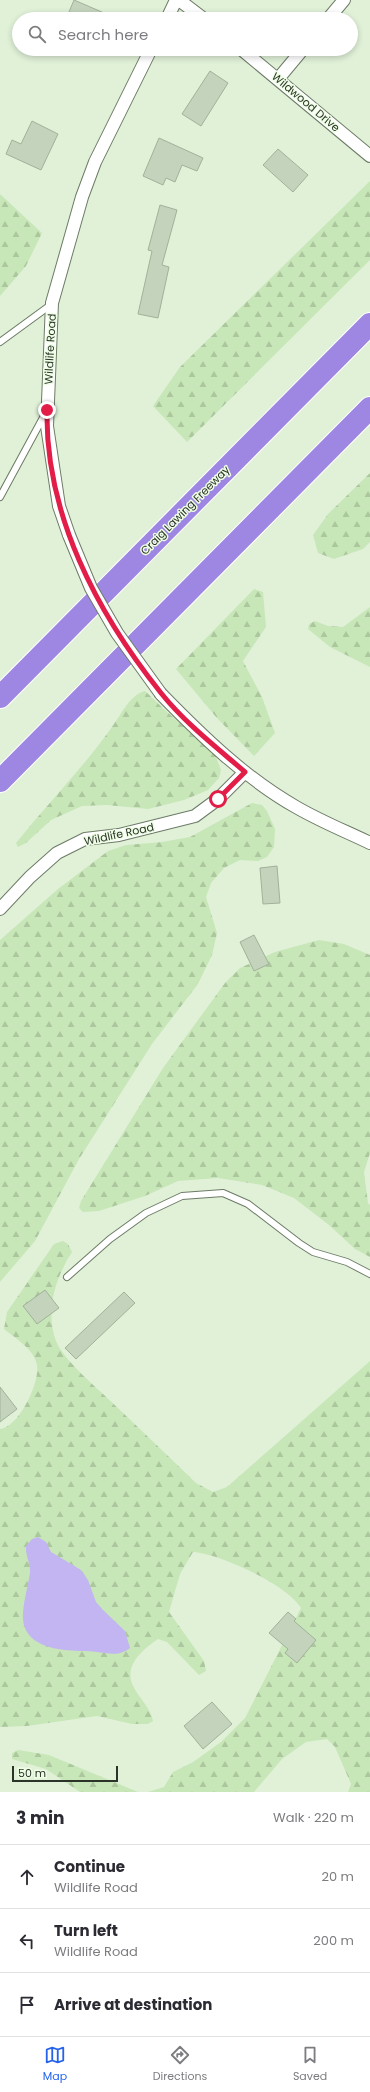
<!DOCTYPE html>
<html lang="en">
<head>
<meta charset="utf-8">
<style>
	:root { --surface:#fff; --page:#f7f7f7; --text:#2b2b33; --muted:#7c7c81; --line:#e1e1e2; --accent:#2563eb }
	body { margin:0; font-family:Poppins,sans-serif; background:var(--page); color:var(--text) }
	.scale { position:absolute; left:12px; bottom:10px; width:106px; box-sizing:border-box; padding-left:4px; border:2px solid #2c3329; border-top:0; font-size:11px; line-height:14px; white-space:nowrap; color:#2c3329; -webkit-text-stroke:3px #eefee5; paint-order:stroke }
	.stop { position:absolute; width:12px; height:12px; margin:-9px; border:3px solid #e11d48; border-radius:50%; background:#fff }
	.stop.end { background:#e11d48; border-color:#fff; box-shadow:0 1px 4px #0008 }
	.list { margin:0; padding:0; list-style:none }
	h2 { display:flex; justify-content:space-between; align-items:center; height:52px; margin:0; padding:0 16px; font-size:17px }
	h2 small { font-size:13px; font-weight:400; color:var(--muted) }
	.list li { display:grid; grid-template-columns:26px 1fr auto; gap:12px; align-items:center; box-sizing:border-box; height:64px; padding:0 16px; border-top:1px solid var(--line) }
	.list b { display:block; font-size:15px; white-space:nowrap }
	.list p { margin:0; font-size:13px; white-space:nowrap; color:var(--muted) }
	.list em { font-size:13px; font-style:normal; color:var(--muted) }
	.icon { flex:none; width:22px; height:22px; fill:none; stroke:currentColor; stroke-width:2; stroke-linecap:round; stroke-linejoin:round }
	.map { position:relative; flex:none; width:370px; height:1792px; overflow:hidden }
	.search { position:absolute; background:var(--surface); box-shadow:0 2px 6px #0003; left:12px; right:12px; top:12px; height:44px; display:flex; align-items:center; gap:10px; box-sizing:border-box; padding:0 14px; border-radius:22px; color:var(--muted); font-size:15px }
	.sheet { height:244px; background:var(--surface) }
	nav { display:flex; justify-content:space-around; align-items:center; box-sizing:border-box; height:56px; border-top:1px solid var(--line); background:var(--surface); font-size:11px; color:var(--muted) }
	nav a { display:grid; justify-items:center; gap:2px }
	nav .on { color:var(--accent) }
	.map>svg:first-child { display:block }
</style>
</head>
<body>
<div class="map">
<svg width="370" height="1792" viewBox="0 0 370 1792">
	<defs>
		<pattern id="forest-firs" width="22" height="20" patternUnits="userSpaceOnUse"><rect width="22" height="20" fill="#c8e7b8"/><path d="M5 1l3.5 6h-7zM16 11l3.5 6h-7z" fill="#acc79e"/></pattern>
	</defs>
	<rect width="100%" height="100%" fill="#e0f1d8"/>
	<path fill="url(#forest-firs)" d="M370,181V260L187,442L153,406L180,367Z
		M0,194L42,233L26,266L0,296Z
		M370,473V542L363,549L334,559L318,553L313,535L328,514Z
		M254,589L263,592L266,627L243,661L262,697L275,733L254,756L216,717L176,669Z
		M370,607V667L330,647L308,629L309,624L315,621L328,626L343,627Z
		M145,691L166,711L214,752L221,770L219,778L208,790L184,800L148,809L107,805L82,806L51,820L26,843L18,847L16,843C48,803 85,766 114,724C122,713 131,694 145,691Z
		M252,803L262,805L267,811L275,829L274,847L267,857L258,861L240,860L224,868L211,883L206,897L217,933L212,955L198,984L152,1044L79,1159L35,1241L0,1282V940L58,889L108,851L126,845L162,842L190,837Z
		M319,940L344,944L370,955V1153L364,1172L368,1203L370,1205V1257L355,1249L329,1225L294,1198L262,1185L218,1178L178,1181L145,1196L99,1211L83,1212L79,1208L81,1201L163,1068L225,983L240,968L275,952Z
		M63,1241L68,1244L72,1252C55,1279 45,1310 56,1341C62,1357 90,1382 103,1394C134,1423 165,1453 196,1483L213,1492L227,1487L370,1361V1792H348L351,1784L335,1747L327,1739L306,1742L282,1759L254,1792H148L164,1787L173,1772L193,1762L221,1742L245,1718L301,1608C287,1585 221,1554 193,1552L180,1574L169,1612L204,1661L206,1671L199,1675L167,1642L158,1639C145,1648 127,1662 131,1680C134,1694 150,1705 153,1721L148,1724H132L97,1716L27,1726L0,1727V1429C19,1427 40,1383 37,1365C34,1349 16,1339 4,1329L7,1312L54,1244Z
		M18,1750L49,1755L138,1792H80L46,1769L12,1759V1753Z"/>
	<path fill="#c2b5f2" d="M38,1537L46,1542L51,1552L81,1570L88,1580L96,1602L103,1610L125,1631L130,1648C117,1659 102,1651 86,1651C60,1651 20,1648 23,1612C24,1599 28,1586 30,1573C31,1564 25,1555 26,1546L32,1539Z"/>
	<path fill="#c4d4bc" stroke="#a1b19a" d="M74,0L118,19H66Z
		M210,71L228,83L201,126L182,114Z
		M32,121L58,134L41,170L6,154L12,140L21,144Z
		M159,138L203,158L197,171L182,165L175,182L166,178L163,185L143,176Z
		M278,149L308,175L293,192L263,165Z
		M160,205L177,210L162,265L169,267L158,318L138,314L152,251L148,250Z
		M277,866L280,903L263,904L260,868Z
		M254,935L269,964L254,971L240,942Z
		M45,1290L59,1308L37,1324L23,1306Z
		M124,1292L135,1303L76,1359L65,1348Z
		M0,1387L17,1409L0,1422Z
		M288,1612L296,1619L294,1621L316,1640L297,1663L285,1653L288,1649L269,1633Z
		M212,1702L232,1724L203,1749L184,1726Z"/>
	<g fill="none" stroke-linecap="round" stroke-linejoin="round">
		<g stroke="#6d7b66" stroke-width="8">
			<path id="lane" d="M0,342L52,304
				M0,497L45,414
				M67,1277L110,1239L146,1213L182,1196L223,1193L248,1204L299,1243L313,1252L347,1262L370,1274"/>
		</g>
		<g stroke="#6d7b66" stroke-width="14">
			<path id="street" d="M179,0L204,19
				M167,19L176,0
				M328,19L344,0
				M241,49L370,156
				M278,79L303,49
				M69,535L59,506L47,426L52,303L82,197L95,162L151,49
				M161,694C202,736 245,778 296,807C320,821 345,831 370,843
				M0,909L30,877L57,853L85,839L119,835L195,816L218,799L245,772"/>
		</g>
		<g stroke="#fff" stroke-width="24">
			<path id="highway" d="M0,697L370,324
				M0,781L370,408"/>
		</g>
		<use href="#lane" stroke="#fff" stroke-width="6"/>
		<use href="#street" stroke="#fff" stroke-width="12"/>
		<use href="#highway" stroke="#9e86e3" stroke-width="22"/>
		<g stroke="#6d7b66" stroke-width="14" stroke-linecap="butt">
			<path id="street-bridge" d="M69,535L91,588L117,633L161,694"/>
		</g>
		<use href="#street-bridge" stroke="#fff" stroke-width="12"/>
	</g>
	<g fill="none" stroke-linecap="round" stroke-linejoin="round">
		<path stroke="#e11d48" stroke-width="5" d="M47,410C45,514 97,613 161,693C185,723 216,747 245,772L218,799"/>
	</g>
	<g text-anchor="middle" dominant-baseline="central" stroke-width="3" stroke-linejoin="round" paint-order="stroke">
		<g font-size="11" fill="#2c3329" stroke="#eefee5">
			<text transform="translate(306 102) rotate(40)">Wildwood Drive</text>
			<text transform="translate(50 349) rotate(-87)">Wildlife Road</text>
			<text transform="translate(185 510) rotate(-45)">Craig Lawing Freeway</text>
			<text transform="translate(119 834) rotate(-12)">Wildlife Road</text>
		</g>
	</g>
</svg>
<div class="scale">50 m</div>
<div class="stop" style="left:218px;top:799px"></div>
<div class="stop end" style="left:47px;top:410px"></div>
<div class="search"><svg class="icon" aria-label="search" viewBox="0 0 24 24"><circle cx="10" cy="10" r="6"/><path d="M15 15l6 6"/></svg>Search here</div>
</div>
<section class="sheet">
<h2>3 min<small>Walk · 220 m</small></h2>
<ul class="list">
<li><svg class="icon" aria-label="ahead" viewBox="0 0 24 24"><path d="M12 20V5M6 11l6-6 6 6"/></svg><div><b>Continue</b><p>Wildlife Road</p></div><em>20 m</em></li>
<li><svg class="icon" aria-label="left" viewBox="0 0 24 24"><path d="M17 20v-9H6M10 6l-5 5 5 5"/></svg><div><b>Turn left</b><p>Wildlife Road</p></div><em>200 m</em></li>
<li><svg class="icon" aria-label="arrive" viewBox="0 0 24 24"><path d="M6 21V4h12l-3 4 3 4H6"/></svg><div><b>Arrive at destination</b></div></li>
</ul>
</section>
<nav>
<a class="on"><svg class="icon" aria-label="map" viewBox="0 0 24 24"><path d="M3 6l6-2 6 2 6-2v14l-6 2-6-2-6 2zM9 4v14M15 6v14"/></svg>Map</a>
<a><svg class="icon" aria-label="directions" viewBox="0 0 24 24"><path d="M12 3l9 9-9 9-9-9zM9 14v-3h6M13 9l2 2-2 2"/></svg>Directions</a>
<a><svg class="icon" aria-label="saved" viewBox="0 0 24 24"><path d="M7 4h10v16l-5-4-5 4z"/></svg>Saved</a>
</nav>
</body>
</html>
